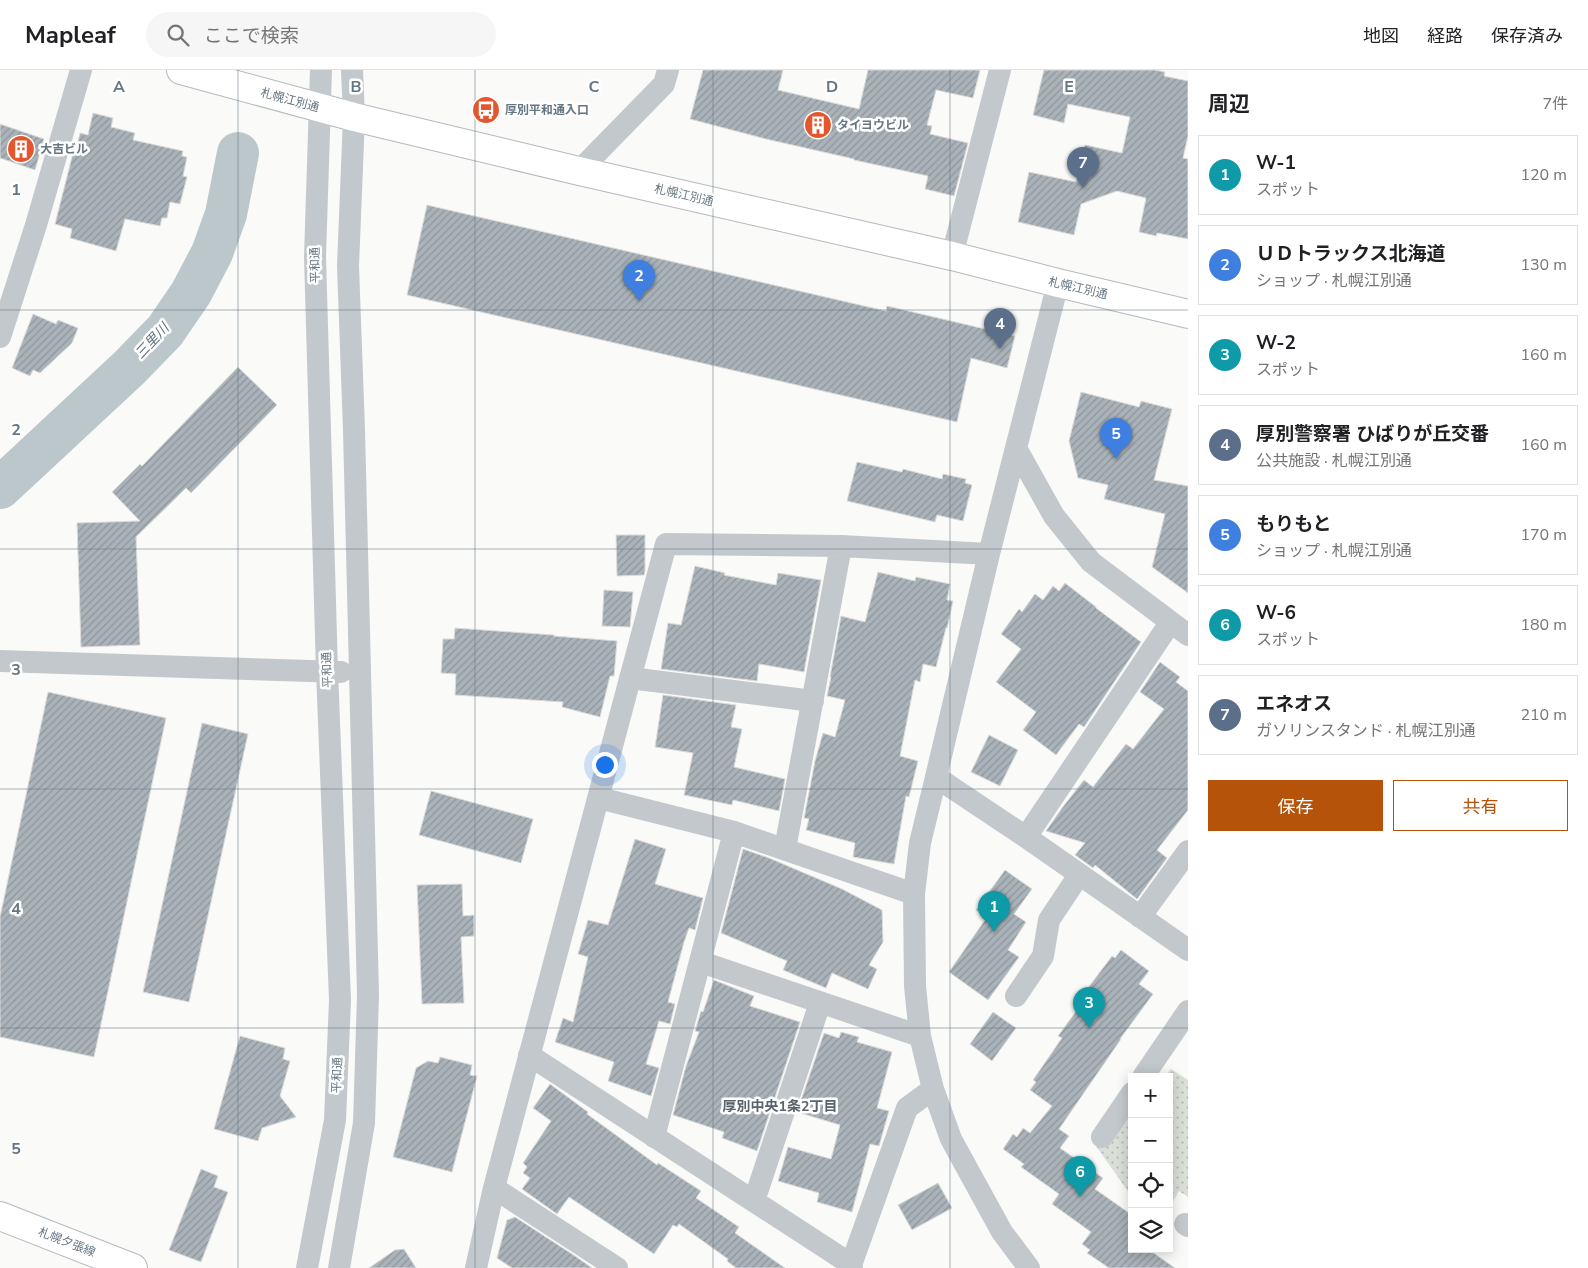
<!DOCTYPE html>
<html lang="ja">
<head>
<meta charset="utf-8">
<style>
	:root { --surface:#fff; --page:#f6f6f6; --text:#202124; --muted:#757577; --line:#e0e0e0; --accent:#b45309 }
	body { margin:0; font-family:"Nunito Sans","Noto Sans JP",sans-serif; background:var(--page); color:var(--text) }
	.controls { position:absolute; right:15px; bottom:15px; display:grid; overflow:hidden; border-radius:0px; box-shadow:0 2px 12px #0003 }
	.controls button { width:45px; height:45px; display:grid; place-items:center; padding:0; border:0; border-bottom:1px solid var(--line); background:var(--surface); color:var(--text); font:25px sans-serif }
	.you { position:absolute; left:604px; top:694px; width:18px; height:18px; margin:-12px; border:4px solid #fff; border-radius:50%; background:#1a73e8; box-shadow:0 0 0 8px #1a73e833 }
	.badge { display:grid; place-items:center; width:32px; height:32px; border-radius:50%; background:var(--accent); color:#fff; font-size:16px; font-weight:700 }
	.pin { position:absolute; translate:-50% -41px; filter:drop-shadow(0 1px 2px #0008) }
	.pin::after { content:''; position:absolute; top:26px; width:18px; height:15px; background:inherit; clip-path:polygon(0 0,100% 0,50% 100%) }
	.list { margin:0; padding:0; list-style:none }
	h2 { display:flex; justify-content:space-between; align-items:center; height:65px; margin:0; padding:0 20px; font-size:21px }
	h2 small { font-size:16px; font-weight:400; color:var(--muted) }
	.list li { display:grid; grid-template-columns:32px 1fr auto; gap:15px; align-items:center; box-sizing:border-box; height:80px; margin:0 10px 10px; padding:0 10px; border:1px solid var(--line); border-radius:0px }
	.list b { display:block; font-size:19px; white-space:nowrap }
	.list p { margin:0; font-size:16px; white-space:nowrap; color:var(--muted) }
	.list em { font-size:16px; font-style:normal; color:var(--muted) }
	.actions { display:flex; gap:10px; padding:15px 20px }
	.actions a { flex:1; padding:11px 0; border:1px solid var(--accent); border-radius:0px; text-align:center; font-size:18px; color:var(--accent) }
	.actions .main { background:var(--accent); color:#fff }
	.icon { flex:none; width:28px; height:28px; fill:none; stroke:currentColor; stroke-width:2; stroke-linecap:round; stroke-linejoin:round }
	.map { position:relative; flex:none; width:1188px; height:1198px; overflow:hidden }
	header { display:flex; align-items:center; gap:30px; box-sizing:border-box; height:70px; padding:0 25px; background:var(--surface); border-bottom:1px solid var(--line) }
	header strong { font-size:24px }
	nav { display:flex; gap:28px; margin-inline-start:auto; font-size:18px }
	.search { width:350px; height:45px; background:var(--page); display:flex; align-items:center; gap:12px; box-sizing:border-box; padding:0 18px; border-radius:28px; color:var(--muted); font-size:19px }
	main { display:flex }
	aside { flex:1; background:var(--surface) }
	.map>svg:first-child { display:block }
</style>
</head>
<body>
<header>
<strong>Mapleaf</strong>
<div class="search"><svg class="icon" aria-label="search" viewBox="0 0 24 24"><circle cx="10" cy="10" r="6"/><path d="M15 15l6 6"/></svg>ここで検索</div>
<nav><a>地図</a><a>経路</a><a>保存済み</a></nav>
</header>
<main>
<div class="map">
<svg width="1188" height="1198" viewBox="0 0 1188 1198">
	<defs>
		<pattern id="park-dots" width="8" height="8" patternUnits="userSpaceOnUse" patternTransform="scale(1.25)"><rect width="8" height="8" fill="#dadfd7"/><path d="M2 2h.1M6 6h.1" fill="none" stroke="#b4b9b4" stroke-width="1.8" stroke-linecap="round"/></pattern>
		<pattern id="building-hatch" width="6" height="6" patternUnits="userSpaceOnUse" patternTransform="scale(1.25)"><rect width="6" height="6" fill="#aab3b9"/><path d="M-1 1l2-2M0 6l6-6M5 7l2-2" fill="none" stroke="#8e969c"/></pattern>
	</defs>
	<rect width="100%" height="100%" fill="#fafaf8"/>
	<path fill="url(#park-dots)" d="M1171,999L1188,1010V1127L1179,1121L1169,1138V1007H1164Z
		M1132,1044V1127L1096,1076Z"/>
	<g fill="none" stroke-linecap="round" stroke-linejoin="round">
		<path stroke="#bbc7cb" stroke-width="42" d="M0,418L129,298L165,261L191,223L212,183L226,144L238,83"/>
	</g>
	<path fill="url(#building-hatch)" stroke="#dcdcda" d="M703,0H783L778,20L859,39L868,0H980L973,28L936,20L927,55L932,56L930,64L968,73L954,126L925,119L928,106L854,90V89L766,69L690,49Z
		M1044,0H1155L1165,2L1164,6L1188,11V66L1183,88L1188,89V169L1157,163L1156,166L1139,162L1146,128L1117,121L1081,134L1074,165L1018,152L1029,102L1076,112L1085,75L1122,83L1130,47L1068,34L1064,53L1033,45Z
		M93,43L113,48L111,57L135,63L133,70L183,81L182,86L187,87L183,106L187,107L180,134L170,132L167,148H162L160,156L125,149L116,181L70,168L72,159L55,154L74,79L76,80L80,63L88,65Z
		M0,54L44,69L35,100L0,88Z
		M427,135L886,241L887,236L1015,266L1007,298L971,288L957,352L407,225Z
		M33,244L56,254L58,250L78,258L72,273L40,303L33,300L30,306L12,298Z
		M238,297L277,335L191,423L186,418L136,467L140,575L81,577L77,453L140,451L112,422L140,394L142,396Z
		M1081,322L1139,337L1141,331L1172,339L1154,410L1188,416V523L1152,497L1165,444L1104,429L1108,415L1078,408L1069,371Z
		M857,392L902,402L903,399L942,409L943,404L966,409L965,413L972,415L963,451L937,445L935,452L847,431Z
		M616,465H645V501L644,505L617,506Z
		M695,496L725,503L724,505L776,515L778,503L821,510L804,602L759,594L757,611L661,599L668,553L681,555Z
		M878,502L915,511L916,507L950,514L947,530L953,531L947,558H946L936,597L923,594L920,612L915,610L900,686L918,691L909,727L906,726L894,794L853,787L855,773L806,760L809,749L804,748L815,691L823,663L835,667L845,630L827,626L831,607H830L841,546L865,552Z
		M1065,513L1096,537V538L1141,572L1084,657L1079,654L1056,685L1023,660L1036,642L996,612L1021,579L1001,564L1019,539L1022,542L1035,524L1043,530L1053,516L1059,521Z
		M604,520L633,522L630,557L602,556Z
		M455,558L554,565V566L617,571L614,606H610L600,647L562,637L563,632L455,625L456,604L441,603L443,569H454Z
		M1160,592L1180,607L1176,612L1188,621V740L1157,780L1167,788L1137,829L1095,795L1093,798L1075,785L1085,773L1046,761L1062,738L1084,710L1093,717L1126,674L1133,679L1164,639L1140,622Z
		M48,622L166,648L94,987L0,967V847Z
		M663,625L736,635L731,657L742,659L734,697L785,709L779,741L733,730L732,735L684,725L693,683L655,677Z
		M202,653L248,664L189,932L143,922Z
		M989,665L1018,680L1000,716L971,702Z
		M431,721L533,749L521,793L419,765Z
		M635,769L666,779L655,814L703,828L695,860L689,858L684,872L668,932L675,934L670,954L659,951L646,994L659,998L651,1026L608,1011L614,992L555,972L563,948L573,952L588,887L578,884L588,850L608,855Z
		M743,779L769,788L842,819L882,840L883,872L869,895L877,899L868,919L832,903L826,918L783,900L787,891L721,863Z
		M1005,800L1032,819L1014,844L1026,852L1008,880L1019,887L988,930L949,902L987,847L976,840Z
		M462,814L463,846L474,845V866L461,867L464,933L422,934L417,815Z
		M1121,880L1149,901L1139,914L1153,924L1120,969H1121L1059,1059L1069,1066L1060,1078L1103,1108L1095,1119L1132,1145V1179H1148L1175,1198H1109L1087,1183L1090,1180L1082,1174L1091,1162L1052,1134L1059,1124L1021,1097L1024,1094L1003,1079L1013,1064L1017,1067L1023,1058L1030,1063L1052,1036L1030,1020L1036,1012L1033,1010L1062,968L1058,966L1091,921L1088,918L1112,886L1115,888Z
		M714,910L754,926L750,936L800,952L757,1081L722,1068L724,1062L673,1045L686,996L699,962L695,961L701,941L703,942Z
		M993,942L1016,958L992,991L970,974Z
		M841,962L859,967L857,972L892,982L877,1038L889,1041L879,1076L870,1074L852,1142L817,1132L819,1123L778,1111L788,1077L831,1089L840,1055L797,1042L824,963L839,968Z
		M240,966L285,978L283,989L290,991L280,1026L296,1047L262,1058L258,1071L214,1059Z
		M440,987L472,995L470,1005L477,1006L452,1102L393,1087L416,998L428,991L438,993Z
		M550,1014L588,1042L587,1044L657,1095L658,1093L701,1121L696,1128L739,1157L735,1163L785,1198H736L727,1191L728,1189L679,1154L677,1157L673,1155L654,1184L569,1127L557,1144L522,1119L530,1108L523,1103L527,1097L523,1093L551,1051L533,1038Z
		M201,1099L218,1106L214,1117L228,1122L201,1192L169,1180Z
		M938,1113L952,1138L912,1160L898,1135Z
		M515,1147L575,1186L592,1198H512L497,1188L507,1150Z
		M404,1179L416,1198H369L395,1180Z"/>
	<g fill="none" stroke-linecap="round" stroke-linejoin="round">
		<g stroke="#b5babe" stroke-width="30">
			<path id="major" d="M0,1146L133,1198"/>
		</g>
		<g stroke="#b4b9bd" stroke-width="30">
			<path id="highway" d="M181,0L354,47L579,101L952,186L1058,213L1188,244"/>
		</g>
		<path stroke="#c3c8cc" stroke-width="22" d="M579,101L664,14L668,0
			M952,186L1000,0
			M0,267L36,155L81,0
			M1017,380L1054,446L1091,492L1188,565
			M0,591L341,602
			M630,608L813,631
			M936,707L1026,767L1188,880
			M599,728L734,762L914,824
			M1026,767L1170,553
			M785,779L841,476
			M1140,847L1188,781
			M701,892L920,966
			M1016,926L1043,886L1049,850L1079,805
			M529,985L852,1195
			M1143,1007L1188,941
			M654,1067L734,762
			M1102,1067L1132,1023
			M494,1118L617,1198
			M754,1131L820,933
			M1185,1154L1188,1156
			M307,1198L335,1050L340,930L327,601L315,187L321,0
			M339,1198L364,1053L368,925L354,360L348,196L354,47L352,0
			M476,1198L494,1118L666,474L841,476L989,484
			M850,1198L907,1038L933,1019
			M1029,1198L1002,1162L951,1069L933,1019L920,966L915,916L914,824L920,773L936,707L989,484L1058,213"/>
		<use href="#major" stroke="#fff" stroke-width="28"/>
		<use href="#highway" stroke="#fff" stroke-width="28"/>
	</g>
	<path fill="none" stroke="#657683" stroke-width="1" stroke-opacity="0.55" d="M238,0V1198M475,0V1198M713,0V1198M950,0V1198M0,240H1188M0,479H1188M0,719H1188M0,958H1188"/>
	<defs>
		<g id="bus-disc" transform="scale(1.4375)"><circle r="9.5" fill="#e4572e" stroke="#fff"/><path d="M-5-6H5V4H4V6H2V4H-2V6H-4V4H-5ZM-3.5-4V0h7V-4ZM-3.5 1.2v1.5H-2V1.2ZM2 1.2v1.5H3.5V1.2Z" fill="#fff"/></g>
		<g id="building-disc" transform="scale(1.4375)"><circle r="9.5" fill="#e4572e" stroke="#fff"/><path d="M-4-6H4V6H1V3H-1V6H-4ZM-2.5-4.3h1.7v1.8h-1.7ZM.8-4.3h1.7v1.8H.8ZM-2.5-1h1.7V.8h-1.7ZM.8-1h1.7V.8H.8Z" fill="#fff"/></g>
	</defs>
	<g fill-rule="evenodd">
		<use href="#bus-disc" x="486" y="40"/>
		<use href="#building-disc" x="818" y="55"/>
		<use href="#building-disc" x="21" y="79"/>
	</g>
	<g text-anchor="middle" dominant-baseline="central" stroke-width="5" stroke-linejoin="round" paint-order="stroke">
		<g font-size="12" fill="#657683" stroke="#fff">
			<text transform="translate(290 30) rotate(15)">札幌江別通</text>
			<text transform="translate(684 125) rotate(13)">札幌江別通</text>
			<text transform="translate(315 195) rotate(-91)">平和通</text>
			<text transform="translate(1078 218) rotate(13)">札幌江別通</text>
			<text transform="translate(327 600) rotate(-92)">平和通</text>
			<text transform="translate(337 1005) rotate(-88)">平和通</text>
			<text transform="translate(67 1172) rotate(21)">札幌夕張線</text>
		</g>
		<g font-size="12" font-weight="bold" fill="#657683" stroke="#fff" text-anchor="start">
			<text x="505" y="40">厚別平和通入口</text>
			<text x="837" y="55">タイヨウビル</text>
			<text x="40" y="79">大吉ビル</text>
		</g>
		<g font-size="14" font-style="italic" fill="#60757c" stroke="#fff">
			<text transform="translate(152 271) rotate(-47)">三里川</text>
		</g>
		<g font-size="14" font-weight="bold" fill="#57646e" stroke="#fff">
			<text x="780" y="1036">厚別中央1条2丁目</text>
		</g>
	</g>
	<g font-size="16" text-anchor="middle" font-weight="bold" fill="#657683" stroke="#fff" stroke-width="5" stroke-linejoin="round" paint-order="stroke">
		<text x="119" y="22">A</text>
		<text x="356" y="22">B</text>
		<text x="594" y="22">C</text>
		<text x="832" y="22">D</text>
		<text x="1069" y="22">E</text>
		<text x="16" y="125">1</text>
		<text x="16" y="365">2</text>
		<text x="16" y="605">3</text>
		<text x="16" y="844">4</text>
		<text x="16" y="1084">5</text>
	</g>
</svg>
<div class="controls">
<button>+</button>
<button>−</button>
<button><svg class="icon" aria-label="locate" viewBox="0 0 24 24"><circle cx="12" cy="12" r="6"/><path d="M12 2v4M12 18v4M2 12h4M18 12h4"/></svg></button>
<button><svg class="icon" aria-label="layers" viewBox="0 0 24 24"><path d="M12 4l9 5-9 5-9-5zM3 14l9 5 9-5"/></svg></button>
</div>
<div class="you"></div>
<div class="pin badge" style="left:994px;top:862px;background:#0f9aa8">1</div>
<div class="pin badge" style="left:639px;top:231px;background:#3f7fe0">2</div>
<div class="pin badge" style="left:1089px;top:958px;background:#0f9aa8">3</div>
<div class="pin badge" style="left:1000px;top:279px;background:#5c6f8a">4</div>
<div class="pin badge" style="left:1116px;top:389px;background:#3f7fe0">5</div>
<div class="pin badge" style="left:1080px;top:1127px;background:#0f9aa8">6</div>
<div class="pin badge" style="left:1083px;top:118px;background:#5c6f8a">7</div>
</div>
<aside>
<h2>周辺<small>7件</small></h2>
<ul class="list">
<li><span class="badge" style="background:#0f9aa8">1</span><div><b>W-1</b><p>スポット</p></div><em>120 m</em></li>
<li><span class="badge" style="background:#3f7fe0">2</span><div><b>ＵＤトラックス北海道</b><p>ショップ · 札幌江別通</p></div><em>130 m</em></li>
<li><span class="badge" style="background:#0f9aa8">3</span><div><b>W-2</b><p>スポット</p></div><em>160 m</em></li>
<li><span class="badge" style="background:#5c6f8a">4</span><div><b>厚別警察署 ひばりが丘交番</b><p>公共施設 · 札幌江別通</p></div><em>160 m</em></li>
<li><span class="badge" style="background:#3f7fe0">5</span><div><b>もりもと</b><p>ショップ · 札幌江別通</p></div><em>170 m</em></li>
<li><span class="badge" style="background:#0f9aa8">6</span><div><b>W-6</b><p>スポット</p></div><em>180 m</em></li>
<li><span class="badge" style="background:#5c6f8a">7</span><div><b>エネオス</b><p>ガソリンスタンド · 札幌江別通</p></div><em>210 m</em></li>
</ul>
<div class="actions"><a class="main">保存</a><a>共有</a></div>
</aside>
</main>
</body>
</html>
